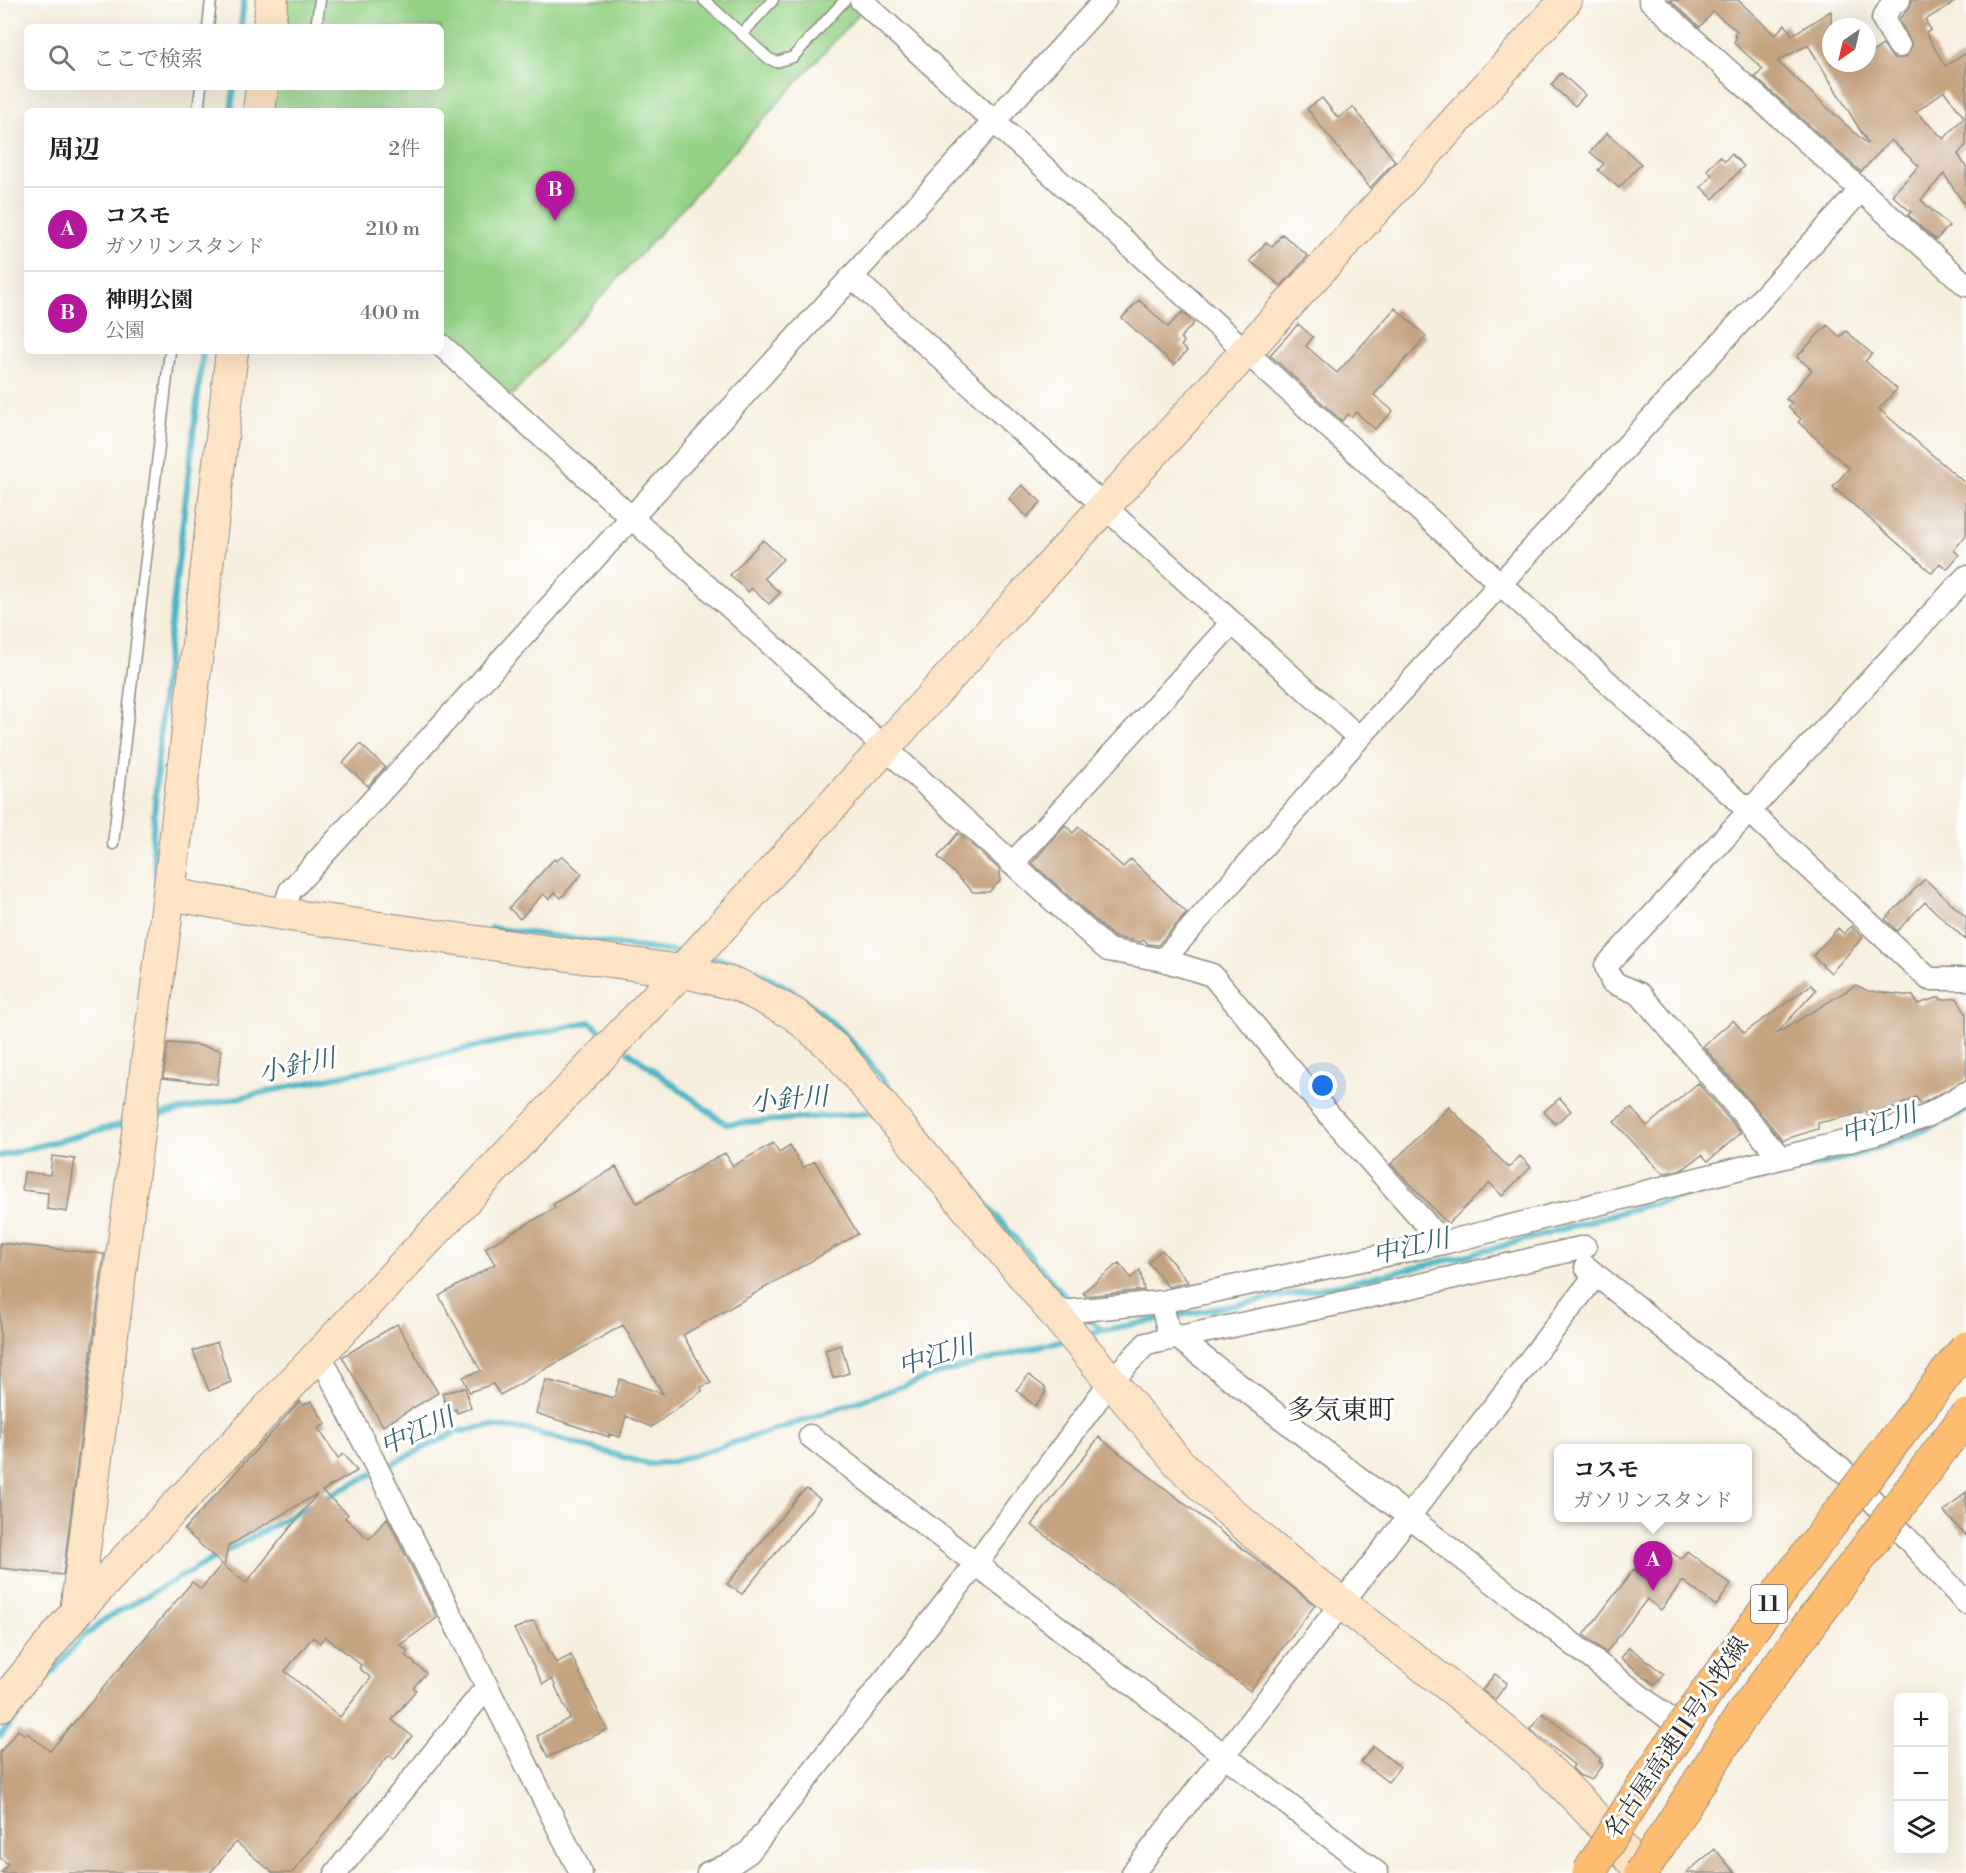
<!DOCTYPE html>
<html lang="ja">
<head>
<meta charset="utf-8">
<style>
	:root { --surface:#fff; --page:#f6f6f6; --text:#202124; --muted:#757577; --line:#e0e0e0; --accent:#b5179e }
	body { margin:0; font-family:"Libre Bodoni","Noto Serif JP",serif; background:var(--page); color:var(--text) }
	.controls { position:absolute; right:18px; bottom:18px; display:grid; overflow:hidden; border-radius:9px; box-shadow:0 6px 24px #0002 }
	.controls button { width:54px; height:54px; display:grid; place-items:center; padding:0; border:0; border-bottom:2px solid var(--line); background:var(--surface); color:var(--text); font:30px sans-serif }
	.compass { position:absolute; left:1822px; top:18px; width:54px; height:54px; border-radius:50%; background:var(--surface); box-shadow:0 6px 24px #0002; rotate:214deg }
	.you { position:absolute; left:1323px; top:1086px; width:21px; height:21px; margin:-15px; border:4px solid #fff; border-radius:50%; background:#1a73e8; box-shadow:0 0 0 9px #1a73e833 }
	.badge { display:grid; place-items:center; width:39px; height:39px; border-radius:50%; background:var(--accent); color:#fff; font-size:20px; font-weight:700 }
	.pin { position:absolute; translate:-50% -50px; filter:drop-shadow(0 2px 3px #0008) }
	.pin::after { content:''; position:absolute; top:32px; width:21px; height:18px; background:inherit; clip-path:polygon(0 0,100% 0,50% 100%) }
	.popup { position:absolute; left:1554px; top:1444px; width:198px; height:78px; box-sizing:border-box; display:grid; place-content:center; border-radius:9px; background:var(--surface); filter:drop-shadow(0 2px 4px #0005); font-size:20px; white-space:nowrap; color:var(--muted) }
	.popup b { font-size:22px; color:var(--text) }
	.popup::after { content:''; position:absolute; left:50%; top:100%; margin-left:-12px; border:12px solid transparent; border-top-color:var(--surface) }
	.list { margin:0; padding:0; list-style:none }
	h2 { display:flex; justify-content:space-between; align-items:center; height:78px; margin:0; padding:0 24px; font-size:26px }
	h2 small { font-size:20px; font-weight:400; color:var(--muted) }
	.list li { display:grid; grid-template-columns:39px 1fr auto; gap:18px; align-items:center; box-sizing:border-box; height:84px; padding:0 24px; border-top:2px solid var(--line) }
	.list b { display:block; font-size:22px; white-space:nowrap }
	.list p { margin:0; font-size:20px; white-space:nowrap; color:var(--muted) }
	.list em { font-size:20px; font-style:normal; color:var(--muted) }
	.icon { flex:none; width:33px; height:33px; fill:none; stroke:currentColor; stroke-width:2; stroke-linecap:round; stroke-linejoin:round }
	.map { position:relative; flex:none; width:1966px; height:1873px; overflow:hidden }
	.search { position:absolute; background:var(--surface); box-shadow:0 6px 24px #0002; left:24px; top:24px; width:420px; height:66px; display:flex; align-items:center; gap:15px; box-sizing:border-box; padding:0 21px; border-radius:9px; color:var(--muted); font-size:22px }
	.panel { position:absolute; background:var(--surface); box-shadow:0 6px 24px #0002; left:24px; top:108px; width:420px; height:246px; border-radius:9px }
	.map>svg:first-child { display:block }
</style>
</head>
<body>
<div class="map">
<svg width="1966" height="1873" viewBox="0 0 1966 1873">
	<rect width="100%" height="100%" fill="#fff"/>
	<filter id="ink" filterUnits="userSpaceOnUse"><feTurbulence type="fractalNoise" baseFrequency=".0167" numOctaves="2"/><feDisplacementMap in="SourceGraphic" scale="12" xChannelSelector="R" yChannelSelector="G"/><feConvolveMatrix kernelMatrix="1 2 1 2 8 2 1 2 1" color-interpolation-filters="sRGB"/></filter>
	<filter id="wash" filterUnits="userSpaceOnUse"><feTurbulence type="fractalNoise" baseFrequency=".008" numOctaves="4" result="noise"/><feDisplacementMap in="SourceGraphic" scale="24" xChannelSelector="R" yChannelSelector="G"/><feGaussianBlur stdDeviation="1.35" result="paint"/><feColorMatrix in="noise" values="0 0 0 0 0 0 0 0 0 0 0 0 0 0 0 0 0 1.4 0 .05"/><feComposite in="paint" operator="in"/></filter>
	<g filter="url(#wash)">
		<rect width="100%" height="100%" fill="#f7efde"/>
		<path fill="#95d286" stroke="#607e58" stroke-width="1.5" d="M285,0H842L859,14L511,396L441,332V111H272L275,87H441V27H282Z"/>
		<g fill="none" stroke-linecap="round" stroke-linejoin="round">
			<path stroke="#48b5c4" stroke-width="6" d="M241,27L244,0
				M231,111L234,87
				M157,879L152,844L163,691L203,351
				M491,928L683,953
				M708,957C766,965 818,1006 857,1047C871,1062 883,1081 896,1098
				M629,1052L726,1124L868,1113
				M149,1117L590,1022L601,1031
				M935,1145L1073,1306
				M0,1156L130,1122
				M1085,1317L1102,1329
				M1170,1317C1283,1297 1396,1275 1506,1245C1559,1231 1611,1214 1663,1201C1765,1176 1874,1160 1966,1110
				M1085,1334L1160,1319
				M383,1468L456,1432L488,1426L527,1430L648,1464L672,1462L796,1423L940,1373L1063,1340
				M0,1736L73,1647L105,1619L304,1508L374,1473"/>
		</g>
		<g id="blocks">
			<path fill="#c4a380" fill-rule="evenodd" d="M1670,0H1738L1775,35L1785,24L1792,35L1831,11V63H1867V56L1883,45L1893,58H1905L1912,45L1899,19L1911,7L1912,0H1958L1925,20L1931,30L1926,33L1945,66L1966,53V145L1958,154L1966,167V207L1944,174L1921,200L1949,226L1936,240L1908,215L1911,212L1892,195L1919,166L1891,140L1861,172L1755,77L1763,69L1734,43L1736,37L1734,35L1737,31L1713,12L1700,27ZM1808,45L1868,143L1867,144L1777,61ZM1944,91L1964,117L1944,139L1916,112Z
				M1561,73L1585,95L1575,106L1551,85Z
				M1322,98L1338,118L1353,107L1395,161L1370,188L1307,109Z
				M1607,133L1641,164L1619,188L1598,170L1604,164L1590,152Z
				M1731,154L1744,166L1713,199L1701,187L1712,175L1707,170L1720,156L1725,161Z
				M1282,234L1308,256L1281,286L1250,261L1266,242L1272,247Z
				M1139,300L1168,327L1182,312L1194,323L1180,338L1184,342L1181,346L1187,351L1174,365L1122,318Z
				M1395,308L1426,336L1374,395L1393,411L1375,429L1356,412L1352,417L1348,414L1342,421L1270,355L1298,324L1313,337L1306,346L1337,373Z
				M1827,325L1840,337L1846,331L1872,354L1865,361L1897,389L1879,409L1966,484V535L1954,550L1959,555L1947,569L1940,563L1932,573L1833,487L1849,468L1798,422L1801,419L1788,407L1792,403L1786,399L1812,370L1797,357Z
				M1022,485L1041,502L1027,517L1009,499Z
				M763,540L783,559L764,578L780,593L769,604L751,588L748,592L730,575Z
				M360,744L385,767L368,786L343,763Z
				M1065,825L1073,833L1079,827L1123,867L1131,859L1187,913L1158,945L1148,944L1144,939L1141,942L1114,937L1032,863Z
				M958,833L1000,870V881L989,892H973L938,857Z
				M563,856L582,874L561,898L555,892L549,899L543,894L520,919L509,908L554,859L556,861Z
				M1925,879L1966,917V940L1925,902L1897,931L1885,919Z
				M1851,926L1863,937L1831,973L1813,956L1838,928L1844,934Z
				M1811,985L1816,990L1776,1034L1856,985L1868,991L1913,996L1918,1004L1940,997L1941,1000L1957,998L1966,1014V1080L1921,1104L1916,1097L1872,1121L1866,1112L1818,1123V1129L1783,1140L1703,1046L1733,1020L1744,1033Z
				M168,1043L196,1045L221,1050L217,1084L163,1078Z
				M1698,1083L1741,1133L1708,1161L1702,1155L1683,1169L1665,1173L1659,1170L1614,1122L1631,1108L1647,1126Z
				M1560,1098L1571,1111L1555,1124L1544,1111Z
				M1449,1107L1509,1168L1520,1156L1531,1167L1502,1196L1490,1183L1448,1224L1391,1164Z
				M773,1143L779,1152L790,1145L803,1168L815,1161L858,1234L683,1335L711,1383L701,1387L702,1391L651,1427L626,1416L620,1437L609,1434V1437L536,1413L546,1380L614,1398L620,1379L663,1394L623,1325L500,1395L493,1384L469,1392L463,1377L481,1371L439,1296L495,1264L485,1248L555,1208L553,1204L616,1167L637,1203L725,1153L733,1166Z
				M52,1156L75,1159L67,1212L47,1209L48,1193L22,1190L24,1172L50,1175Z
				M0,1243L104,1254L63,1575L0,1568Z
				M1162,1250L1188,1282L1168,1287L1148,1262Z
				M1119,1263L1131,1278L1140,1270L1144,1290L1086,1296L1083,1292Z
				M397,1324L438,1393L383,1426L342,1357Z
				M217,1342L231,1382L209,1391L193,1351Z
				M841,1345L849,1373L833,1378L825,1350Z
				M1029,1375L1046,1388L1044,1390L1046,1392L1035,1406L1016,1390Z
				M465,1388L471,1408L457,1413L456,1409L448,1412L442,1393Z
				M300,1401L303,1405L311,1401L326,1424L318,1428L338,1458L344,1454L357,1471L322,1491L348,1514L345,1518L369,1539L387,1518L437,1618L400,1645L408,1651L405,1655L426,1673L413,1688L416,1690L392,1720L412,1736L394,1759L389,1755L292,1873H273L236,1842L210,1873H1L8,1864L0,1858V1752L18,1730L25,1735L27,1733L50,1751L192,1582L201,1589L222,1564L184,1530ZM317,1494L246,1583L224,1566L228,1546ZM325,1636L361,1665L359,1668L371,1678L340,1717L285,1671L313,1637L320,1643Z
				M1099,1437L1315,1605L1250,1691L1032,1525Z
				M807,1489L820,1499L742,1594L727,1584L800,1494Z
				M1966,1492V1536L1944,1512Z
				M1659,1543L1681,1559L1687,1551L1731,1585L1716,1606L1683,1581L1661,1610L1647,1599L1606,1653L1584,1635L1634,1569L1637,1572Z
				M534,1621L556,1663L571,1655L607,1730L548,1757L537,1736L570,1718L552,1679L543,1684L514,1629Z
				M1629,1647L1664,1674L1655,1685L1621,1658Z
				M1495,1674L1507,1683L1495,1700L1482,1690Z
				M1543,1713L1601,1759L1599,1761L1603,1764L1591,1780L1579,1775L1572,1768L1574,1765L1530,1729Z
				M1373,1746L1400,1767L1388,1782L1361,1762Z
				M1715,1849L1735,1873H1686Z"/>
		</g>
	</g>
	<g filter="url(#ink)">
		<use href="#blocks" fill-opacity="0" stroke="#918d84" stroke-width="1.5"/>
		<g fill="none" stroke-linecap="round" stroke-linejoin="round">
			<g stroke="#918d84" stroke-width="13">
				<path id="lane" d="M704,0L768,58L776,62L793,57L845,0
					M208,27L211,0
					M316,27L320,0
					M742,34L773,0
					M198,111L201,87
					M113,844L170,351"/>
			</g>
			<g stroke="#918d84" stroke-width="25">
				<path id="street" d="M861,0L1750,812L1929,979H1966
					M1650,0L1966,285
					M1899,0L1891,5L1883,19L1899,46
					M852,277L1359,738
					M441,345L1108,950L1163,960L1212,975L1317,1101L1443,1243
					M1012,864L1232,623
					M282,914L290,891L1105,0
					M1163,960L1359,738L1861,190
					M1780,1157L1640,994L1612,982L1606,966L1966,577
					M1586,1267L1852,1478L1966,1603
					M1161,1302L1168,1329L1177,1337L1671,1720
					M1053,1313L1161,1302L1443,1243L1876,1134L1927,1116L1966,1093
					M320,1355L581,1873
					M810,1436L1377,1873
					M336,1873L487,1687
					M708,1873L731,1864L749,1852L976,1564L1111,1381L1146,1344L1337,1304L1585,1247
					M1133,1873L1595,1276"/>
			</g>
			<g stroke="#918d84" stroke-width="34">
				<path id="secondary" d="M269,27L272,0
					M259,111L262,87
					M169,894L282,914L681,971L738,985L794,1014L836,1050L1178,1462C1275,1562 1393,1638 1500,1727C1552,1770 1600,1820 1642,1873
					M76,1612L169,894L232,351
					M0,1706L76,1612L686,966L1566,0"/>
			</g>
			<use href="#lane" stroke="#fff" stroke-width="10"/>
			<use href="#street" stroke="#fff" stroke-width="22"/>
			<use href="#secondary" stroke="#fee4c6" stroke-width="32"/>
			<g stroke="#918d84" stroke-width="35" stroke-linecap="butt">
				<path id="highway-bridge" d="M1589,1873C1700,1687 1834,1519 1966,1348
					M1641,1873L1744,1712L1966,1416"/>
			</g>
			<use href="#highway-bridge" stroke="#fdbc70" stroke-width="33"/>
		</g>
	</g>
	<g text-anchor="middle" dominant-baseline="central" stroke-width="6" stroke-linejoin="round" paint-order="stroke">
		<rect fill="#fff" stroke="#6b6b6b" stroke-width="1.5" x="1751" y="1585" width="36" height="38" rx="4.5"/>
		<g font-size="22" font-weight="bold" fill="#2b2b2b">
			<text x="1769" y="1604">11</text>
		</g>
		<g font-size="24" fill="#2b2b2b" stroke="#fff">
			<text transform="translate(1677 1738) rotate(-56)">名古屋高速11号小牧線</text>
		</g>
		<g font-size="26" font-style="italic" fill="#376268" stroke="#fff">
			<text transform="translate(297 1066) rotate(-12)">小針川</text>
			<text transform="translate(789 1100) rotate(-5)">小針川</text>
			<text transform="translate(1879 1124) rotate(-17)">中江川</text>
			<text transform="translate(1411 1247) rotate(-13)">中江川</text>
			<text transform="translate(936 1356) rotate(-17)">中江川</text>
			<text transform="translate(417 1432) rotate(-24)">中江川</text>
		</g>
		<g font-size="27" fill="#2b2b2b" stroke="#fff">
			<text x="1341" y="1411">多気東町</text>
		</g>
	</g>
</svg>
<div class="controls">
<button>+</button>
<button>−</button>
<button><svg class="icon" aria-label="layers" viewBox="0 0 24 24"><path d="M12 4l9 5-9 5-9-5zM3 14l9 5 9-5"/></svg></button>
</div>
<svg class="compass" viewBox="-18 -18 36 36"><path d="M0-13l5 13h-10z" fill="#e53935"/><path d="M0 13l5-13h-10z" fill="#757577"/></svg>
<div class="you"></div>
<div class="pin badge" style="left:1653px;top:1591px">A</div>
<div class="popup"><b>コスモ</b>ガソリンスタンド</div>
<div class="pin badge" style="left:555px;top:221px">B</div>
<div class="search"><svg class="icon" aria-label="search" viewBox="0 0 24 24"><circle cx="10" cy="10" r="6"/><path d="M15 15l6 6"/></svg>ここで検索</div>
<section class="panel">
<h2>周辺<small>2件</small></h2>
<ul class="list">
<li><span class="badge">A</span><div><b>コスモ</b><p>ガソリンスタンド</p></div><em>210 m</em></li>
<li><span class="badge">B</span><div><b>神明公園</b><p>公園</p></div><em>400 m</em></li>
</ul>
</section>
</div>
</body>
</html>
